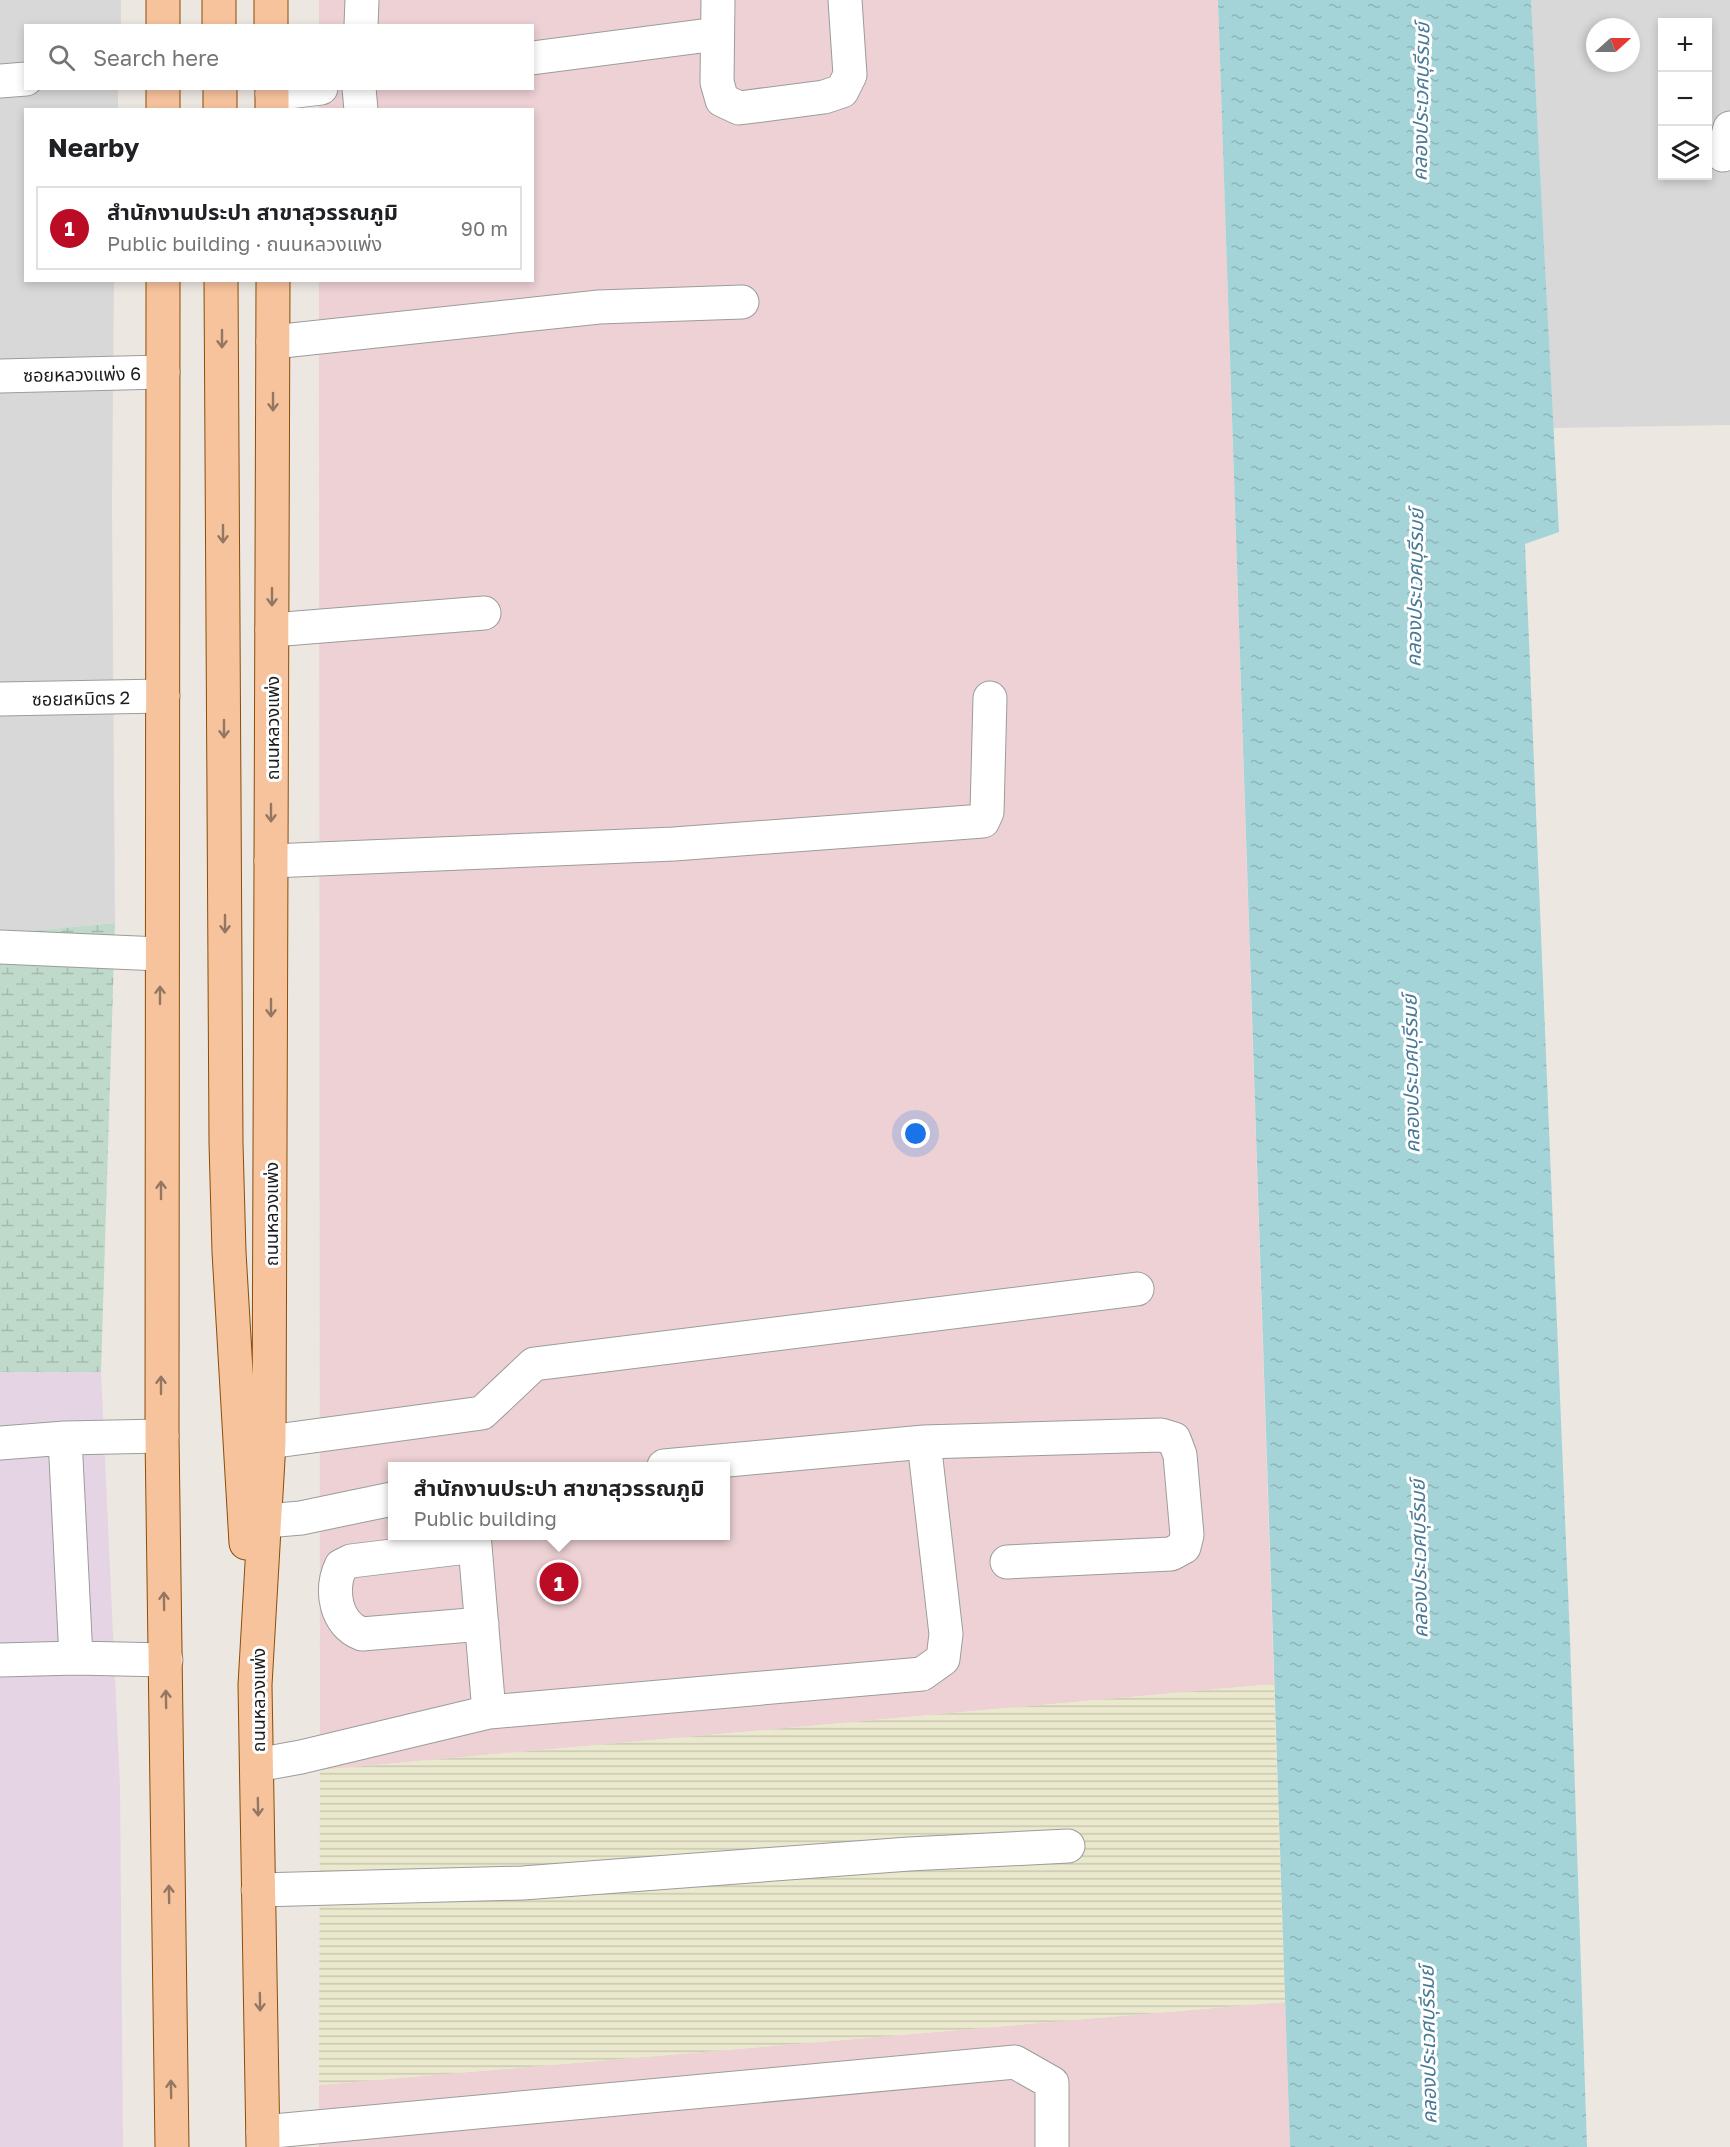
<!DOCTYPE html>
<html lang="en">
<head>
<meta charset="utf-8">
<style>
	:root { --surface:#fff; --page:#f6f6f6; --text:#202124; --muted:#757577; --line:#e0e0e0; --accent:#bc0b25 }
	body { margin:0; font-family:"Golos Text","Noto Sans Thai",sans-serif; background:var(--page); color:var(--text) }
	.controls { position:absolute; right:18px; top:18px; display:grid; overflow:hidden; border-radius:0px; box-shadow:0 3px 9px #0003 }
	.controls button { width:54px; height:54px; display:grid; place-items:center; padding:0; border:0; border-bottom:2px solid var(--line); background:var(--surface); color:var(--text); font:30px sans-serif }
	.compass { position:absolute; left:1586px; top:18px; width:54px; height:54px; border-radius:50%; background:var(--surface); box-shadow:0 3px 9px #0003; rotate:69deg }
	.you { position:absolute; left:916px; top:1134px; width:21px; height:21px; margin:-15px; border:4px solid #fff; border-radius:50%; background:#1a73e8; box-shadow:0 0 0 9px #1a73e833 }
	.badge { display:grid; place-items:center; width:39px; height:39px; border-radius:50%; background:var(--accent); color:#fff; font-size:20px; font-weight:700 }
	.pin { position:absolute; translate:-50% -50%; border:3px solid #fff; box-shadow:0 2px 6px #0006 }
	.popup { position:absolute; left:388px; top:1462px; width:342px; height:78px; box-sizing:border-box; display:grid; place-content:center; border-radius:0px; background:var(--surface); filter:drop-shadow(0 2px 4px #0005); font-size:20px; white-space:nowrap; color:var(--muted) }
	.popup b { font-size:22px; color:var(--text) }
	.popup::after { content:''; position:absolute; left:50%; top:100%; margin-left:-12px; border:12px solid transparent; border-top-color:var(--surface) }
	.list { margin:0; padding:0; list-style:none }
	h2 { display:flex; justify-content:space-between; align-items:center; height:78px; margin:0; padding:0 24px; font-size:26px }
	h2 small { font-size:20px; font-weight:400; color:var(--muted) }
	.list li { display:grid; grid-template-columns:39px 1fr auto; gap:18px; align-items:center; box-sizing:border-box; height:84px; margin:0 12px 12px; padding:0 12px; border:2px solid var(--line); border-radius:0px }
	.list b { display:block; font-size:22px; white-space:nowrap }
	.list p { margin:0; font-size:20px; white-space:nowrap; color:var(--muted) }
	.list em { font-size:20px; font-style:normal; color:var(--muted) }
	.icon { flex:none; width:33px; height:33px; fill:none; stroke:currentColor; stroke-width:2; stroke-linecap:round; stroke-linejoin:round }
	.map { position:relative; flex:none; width:1730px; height:2147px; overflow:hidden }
	.search { position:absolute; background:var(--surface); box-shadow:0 3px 9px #0003; left:24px; top:24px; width:510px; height:66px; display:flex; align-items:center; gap:15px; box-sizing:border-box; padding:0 21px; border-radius:0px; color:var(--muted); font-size:22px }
	.panel { position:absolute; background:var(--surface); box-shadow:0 3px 9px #0003; left:24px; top:108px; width:510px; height:174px; border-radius:0px }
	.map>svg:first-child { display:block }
</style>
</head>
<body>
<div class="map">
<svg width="1730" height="2147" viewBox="0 0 1730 2147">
	<defs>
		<pattern id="farmland-rules" width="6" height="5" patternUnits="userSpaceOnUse" patternTransform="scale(1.5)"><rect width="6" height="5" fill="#ebe9cd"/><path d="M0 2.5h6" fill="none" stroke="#c9c7af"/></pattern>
		<pattern id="wetland-marsh" width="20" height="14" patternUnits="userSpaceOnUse" patternTransform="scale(1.5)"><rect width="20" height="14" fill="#bfdaca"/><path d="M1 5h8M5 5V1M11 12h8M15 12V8" fill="none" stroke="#a4baad"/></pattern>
		<pattern id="water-ripples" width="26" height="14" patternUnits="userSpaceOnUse" patternTransform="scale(1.5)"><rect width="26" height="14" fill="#a4d4d8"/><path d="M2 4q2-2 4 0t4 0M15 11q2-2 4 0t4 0" fill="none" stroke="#8db5b9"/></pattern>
	</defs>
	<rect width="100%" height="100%" fill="#ece7e1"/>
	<path fill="#d9d8d9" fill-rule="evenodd" d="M0,0H121V25L26,26V88L118,89V109L26,110V280L114,281L112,504L115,923L0,934Z
		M1531,0H1730V425L1553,428ZM1662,22H1708V176H1662ZM1595,27H1631V63H1595Z"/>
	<path fill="#edd1d4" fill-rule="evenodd" d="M319,0H1218L1274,1684L320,1770L319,281L532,280V110L319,109V89L532,88V26L319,25ZM392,1466H726V1536H392Z
		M1285,2002L1290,2147H319V2085Z"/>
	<path fill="#e5d4e4" d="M0,1372H101L120,1788L123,2147H0Z"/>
	<path fill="url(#farmland-rules)" d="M1274,1684L1285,2002L319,2085L320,1770Z"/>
	<path fill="url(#wetland-marsh)" d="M115,923L101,1372H0V934Z"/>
	<path fill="url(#water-ripples)" d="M1218,0H1531L1559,532L1525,544L1570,1640L1587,2147H1290Z"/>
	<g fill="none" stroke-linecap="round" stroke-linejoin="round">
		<g stroke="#9c9c9c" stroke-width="35">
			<path id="minor" d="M718,0L717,82L722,100L739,108L824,97L842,91L850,75L845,0
				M361,26L362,0
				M532,58L717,34
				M0,81L26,79
				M359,88L361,110
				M272,94L321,88
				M1723,155L1730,128
				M273,342L599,307L742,302
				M0,376L163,372
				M272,630L484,613
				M0,699L163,696
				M271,861L674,844L983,821L987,812L990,698
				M0,947L160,954
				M65,1438L162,1436
				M269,1442L482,1413L534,1364L1137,1289
				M0,1443L65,1438L76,1658
				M664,1466L924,1442L1161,1435L1174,1439L1180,1455L1187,1535L1184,1547L1171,1554L1007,1562
				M266,1521L301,1518L392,1499
				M474,1536L475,1546L351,1561L341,1566C330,1590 335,1624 362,1634L482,1624
				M475,1546L489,1712
				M0,1660L76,1658L166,1660
				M257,1765L301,1757L489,1712L922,1674L943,1659L946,1634L924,1442
				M258,1890L523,1883L909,1854L1068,1846
				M263,2132L1015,2062L1052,2083V2147"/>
		</g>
		<g stroke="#8b4d08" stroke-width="35">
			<path id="major" d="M219,0V26
				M271,0V26
				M163,26V0
				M163,88V110
				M220,88V110
				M272,88V110
				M163,280L162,1436L172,2147
				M221,280L226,1143L229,1252L246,1543
				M263,2147L255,1685L269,1442L273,280"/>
		</g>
		<use href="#minor" stroke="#fff" stroke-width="33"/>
		<use href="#major" stroke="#f6c39d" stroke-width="33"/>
	</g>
	<defs><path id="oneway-shaft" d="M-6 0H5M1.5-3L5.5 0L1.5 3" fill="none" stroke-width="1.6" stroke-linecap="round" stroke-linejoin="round" transform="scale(1.5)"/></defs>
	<g stroke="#937762">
		<use href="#oneway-shaft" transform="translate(222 339) rotate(90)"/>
		<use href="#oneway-shaft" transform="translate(273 402) rotate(90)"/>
		<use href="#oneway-shaft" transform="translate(223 534) rotate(90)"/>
		<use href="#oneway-shaft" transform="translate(272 597) rotate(90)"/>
		<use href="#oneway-shaft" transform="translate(224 729) rotate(90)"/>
		<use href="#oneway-shaft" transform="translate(271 813) rotate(90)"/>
		<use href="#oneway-shaft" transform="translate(225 924) rotate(90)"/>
		<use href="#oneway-shaft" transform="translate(160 995) rotate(-90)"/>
		<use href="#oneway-shaft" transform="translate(271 1008) rotate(90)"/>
		<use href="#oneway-shaft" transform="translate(161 1190) rotate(-90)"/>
		<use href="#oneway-shaft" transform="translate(161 1385) rotate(-90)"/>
		<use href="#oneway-shaft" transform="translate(164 1601) rotate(-91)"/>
		<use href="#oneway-shaft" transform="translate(166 1699) rotate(-91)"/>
		<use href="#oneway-shaft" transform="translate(258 1807) rotate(89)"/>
		<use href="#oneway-shaft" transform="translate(169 1894) rotate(-91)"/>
		<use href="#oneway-shaft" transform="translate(260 2002) rotate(89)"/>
		<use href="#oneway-shaft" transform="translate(171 2089) rotate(-91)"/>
	</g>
	<g text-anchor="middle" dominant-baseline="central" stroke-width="6" stroke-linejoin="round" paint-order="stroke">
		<g font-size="18" fill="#1b1b1b" stroke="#fff">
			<text transform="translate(82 374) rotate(-1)">ซอยหลวงแพ่ง 6</text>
			<text transform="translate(81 698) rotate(-1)">ซอยสหมิตร 2</text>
			<text transform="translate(272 728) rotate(-90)">ถนนหลวงแพ่ง</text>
			<text transform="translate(271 1214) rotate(-90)">ถนนหลวงแพ่ง</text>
			<text transform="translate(258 1700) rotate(-90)">ถนนหลวงแพ่ง</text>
		</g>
		<g font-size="20" font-style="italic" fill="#487a96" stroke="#fff">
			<text transform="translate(1420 102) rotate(-89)">คลองประเวศบุรีรมย์</text>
			<text transform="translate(1414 588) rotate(-89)">คลองประเวศบุรีรมย์</text>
			<text transform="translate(1410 1074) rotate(-91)">คลองประเวศบุรีรมย์</text>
			<text transform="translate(1418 1559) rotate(-91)">คลองประเวศบุรีรมย์</text>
			<text transform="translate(1427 2045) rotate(-91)">คลองประเวศบุรีรมย์</text>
		</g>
	</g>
</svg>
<div class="controls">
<button>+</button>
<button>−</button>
<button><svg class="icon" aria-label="layers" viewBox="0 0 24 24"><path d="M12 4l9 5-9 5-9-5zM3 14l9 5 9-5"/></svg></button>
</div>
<svg class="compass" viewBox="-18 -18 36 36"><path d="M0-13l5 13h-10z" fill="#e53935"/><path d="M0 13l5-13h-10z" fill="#757577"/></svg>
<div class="you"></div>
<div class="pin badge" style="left:559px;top:1582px">1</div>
<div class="popup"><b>สำนักงานประปา สาขาสุวรรณภูมิ</b>Public building</div>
<div class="search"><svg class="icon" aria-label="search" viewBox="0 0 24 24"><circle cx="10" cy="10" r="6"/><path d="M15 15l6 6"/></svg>Search here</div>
<section class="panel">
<h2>Nearby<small></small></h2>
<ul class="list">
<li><span class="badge">1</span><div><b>สำนักงานประปา สาขาสุวรรณภูมิ</b><p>Public building · ถนนหลวงแพ่ง</p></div><em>90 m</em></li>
</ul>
</section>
</div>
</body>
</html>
